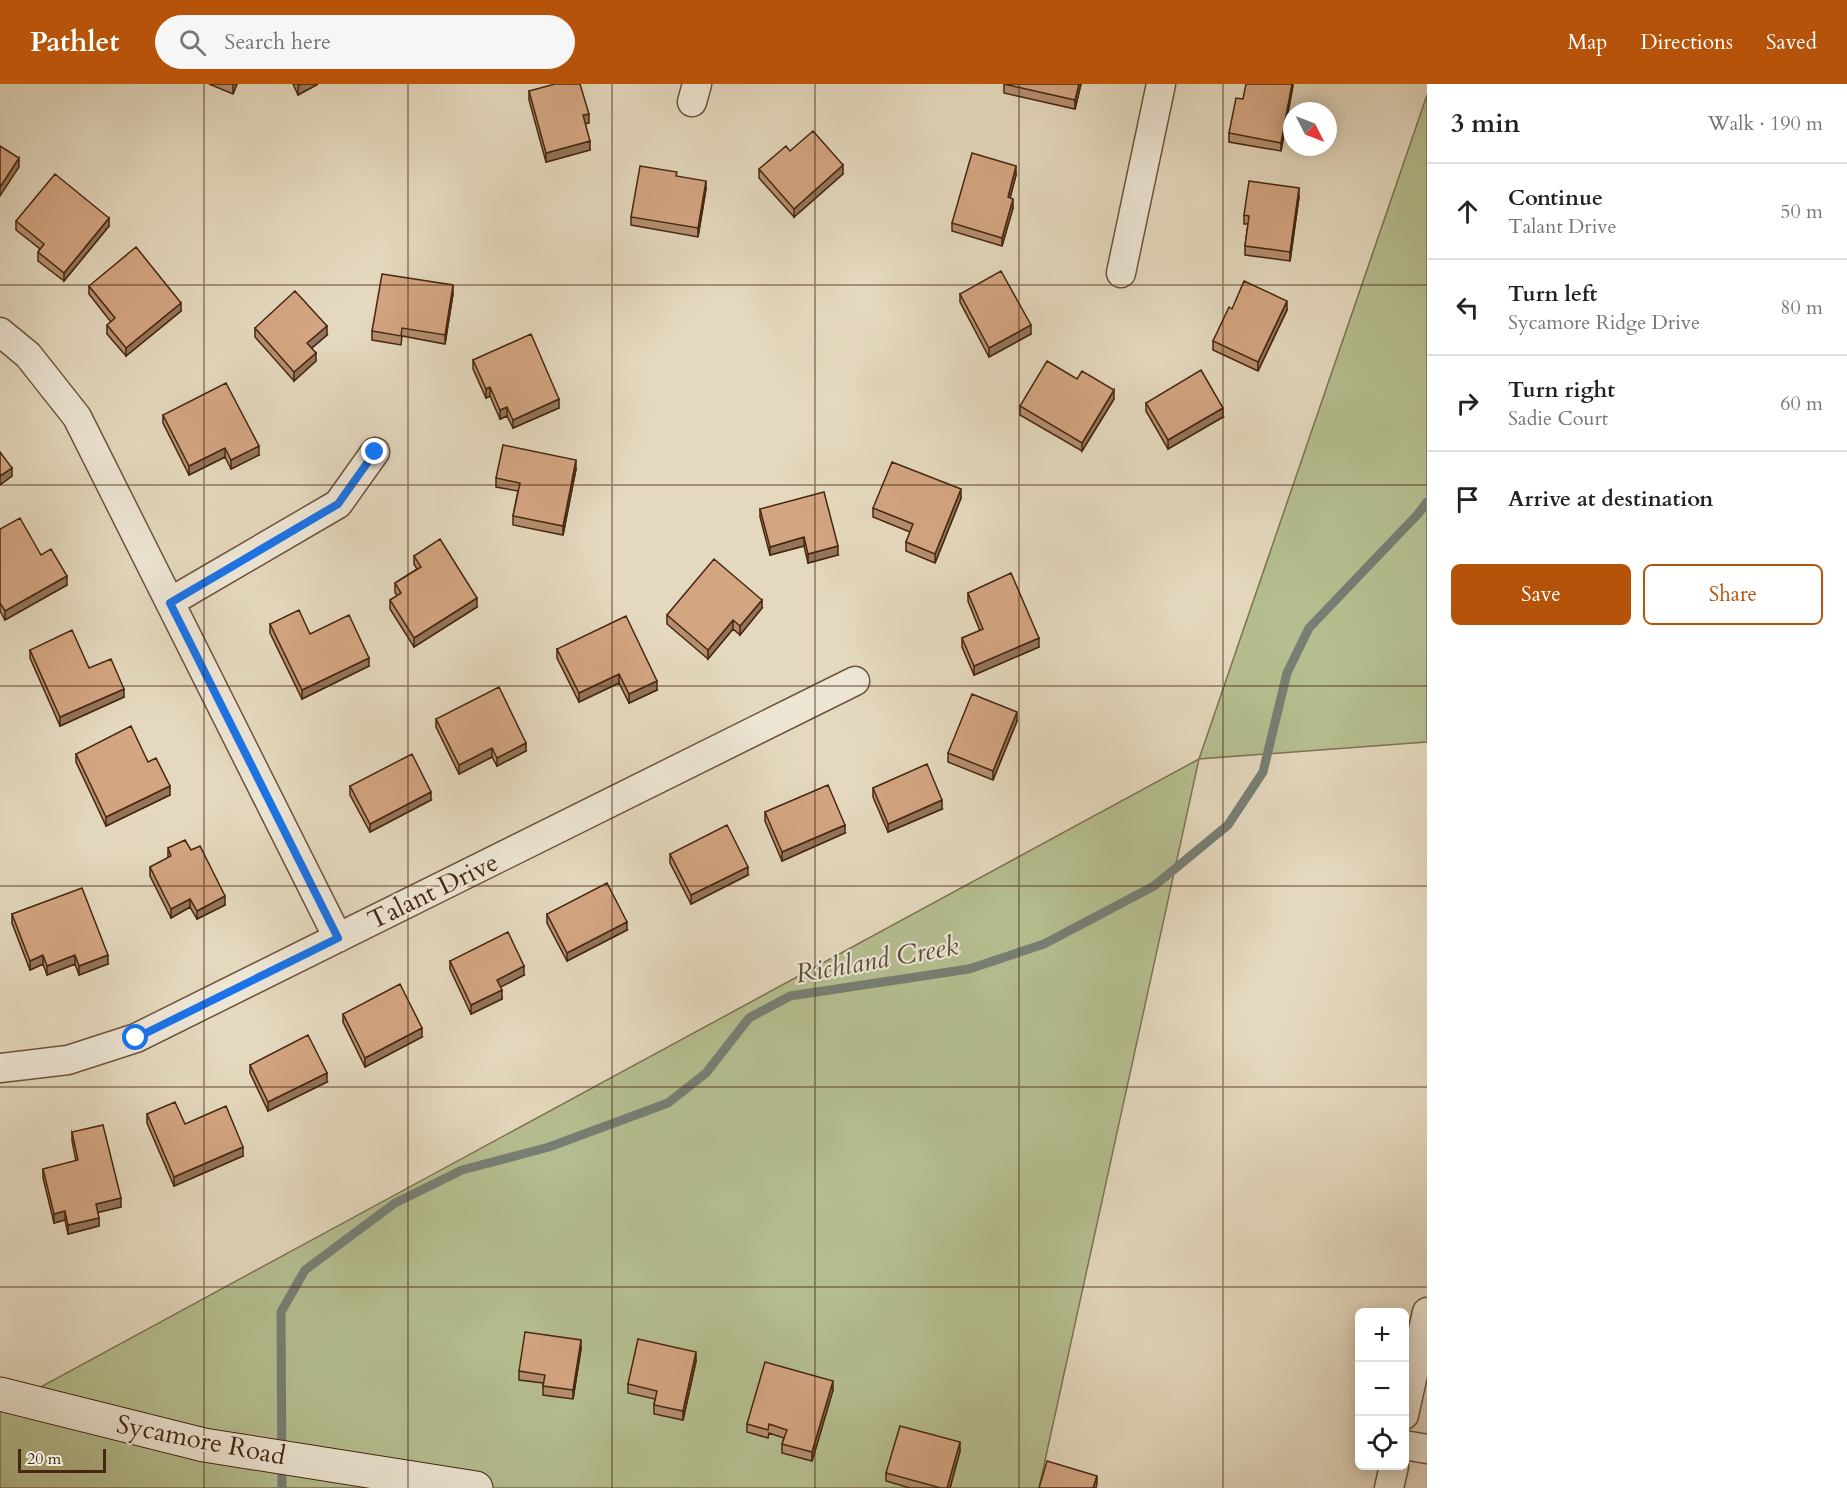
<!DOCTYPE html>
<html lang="en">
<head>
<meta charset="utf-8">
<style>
	:root { --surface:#fff; --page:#f6f6f6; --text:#222; --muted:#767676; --line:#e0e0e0; --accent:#b45309 }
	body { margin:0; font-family:Cardo,serif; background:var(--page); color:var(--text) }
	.controls { position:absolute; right:18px; bottom:18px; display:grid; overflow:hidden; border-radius:9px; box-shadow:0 3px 15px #0003 }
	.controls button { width:54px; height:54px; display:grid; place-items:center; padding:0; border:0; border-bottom:2px solid var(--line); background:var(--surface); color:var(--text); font:30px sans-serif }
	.compass { position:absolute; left:1283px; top:18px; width:54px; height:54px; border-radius:50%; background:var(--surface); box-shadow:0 3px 15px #0003; rotate:132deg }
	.scale { position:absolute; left:18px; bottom:15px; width:88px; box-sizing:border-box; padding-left:6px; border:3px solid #462710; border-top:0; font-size:16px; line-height:21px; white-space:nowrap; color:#462710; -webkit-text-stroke:4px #ede6d5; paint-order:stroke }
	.stop { position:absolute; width:18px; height:18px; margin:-14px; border:4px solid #1a73e8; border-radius:50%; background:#fff }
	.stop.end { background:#1a73e8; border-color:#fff; box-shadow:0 2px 6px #0008 }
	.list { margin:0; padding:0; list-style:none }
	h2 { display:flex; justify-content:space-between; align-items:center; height:78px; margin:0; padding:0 24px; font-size:26px }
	h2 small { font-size:20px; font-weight:400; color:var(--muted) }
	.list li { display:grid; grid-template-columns:39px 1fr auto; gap:18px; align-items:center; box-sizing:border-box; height:96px; padding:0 24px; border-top:2px solid var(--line) }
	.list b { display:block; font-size:22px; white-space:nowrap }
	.list p { margin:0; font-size:20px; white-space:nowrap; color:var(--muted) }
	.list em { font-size:20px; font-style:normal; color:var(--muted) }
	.actions { display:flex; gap:12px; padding:18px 24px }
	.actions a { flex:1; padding:14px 0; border:2px solid var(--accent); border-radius:9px; text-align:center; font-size:21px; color:var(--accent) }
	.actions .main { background:var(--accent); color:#fff }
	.icon { flex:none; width:33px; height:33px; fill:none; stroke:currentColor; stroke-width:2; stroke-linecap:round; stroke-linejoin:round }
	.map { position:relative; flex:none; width:1427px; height:1404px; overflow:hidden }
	header { display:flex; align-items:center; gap:36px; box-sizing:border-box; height:84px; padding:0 30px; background:var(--accent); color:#fff }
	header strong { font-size:28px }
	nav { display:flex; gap:33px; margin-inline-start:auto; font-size:21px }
	.search { width:420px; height:54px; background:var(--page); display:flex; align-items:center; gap:15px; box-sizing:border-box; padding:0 21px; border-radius:33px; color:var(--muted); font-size:22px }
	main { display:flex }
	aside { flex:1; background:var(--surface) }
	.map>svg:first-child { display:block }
</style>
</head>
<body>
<header>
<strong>Pathlet</strong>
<div class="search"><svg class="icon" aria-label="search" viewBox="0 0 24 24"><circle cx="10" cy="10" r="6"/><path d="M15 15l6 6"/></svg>Search here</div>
<nav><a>Map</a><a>Directions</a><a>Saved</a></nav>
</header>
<main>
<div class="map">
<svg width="1427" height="1404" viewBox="0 0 1427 1404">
	<rect width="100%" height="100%" fill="#e4d8be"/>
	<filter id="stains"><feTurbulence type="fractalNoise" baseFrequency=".00333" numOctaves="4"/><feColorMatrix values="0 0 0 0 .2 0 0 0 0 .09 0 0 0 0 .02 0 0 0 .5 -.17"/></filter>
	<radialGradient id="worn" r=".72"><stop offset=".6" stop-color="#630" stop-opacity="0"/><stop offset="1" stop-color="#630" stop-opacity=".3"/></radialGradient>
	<path fill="#b5be90" stroke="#7e7250" stroke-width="1.5" d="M1427,11V658L1199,675L1039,1404H0V1325L1199,675Z"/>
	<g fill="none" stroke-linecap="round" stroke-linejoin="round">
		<path stroke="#777f74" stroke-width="9" d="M282,1404L281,1228L305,1186L395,1119L462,1086L549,1063L668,1019L706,989L749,934L790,912L969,885L1044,860L1154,802L1228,741L1263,688L1287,589L1309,544L1418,430L1427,418"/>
		<g stroke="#6e533c" stroke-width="31">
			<path id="street" d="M692,18L697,0
				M1121,189L1161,0
				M0,248L28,271L77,333L338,854
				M170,518L338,420L375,368
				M0,984L68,976L136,954L855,597
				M1404,1331L1427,1228
				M1404,1361L1427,1365
				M1389,1404L1394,1382"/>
		</g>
		<g stroke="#462710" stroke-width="35">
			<path id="secondary" d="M0,1310L204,1361L476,1404"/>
		</g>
		<use href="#street" stroke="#ede6d5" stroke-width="28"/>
		<use href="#secondary" stroke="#ede6d5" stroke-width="33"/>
	</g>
	<path fill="#b58e6f" stroke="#462710" stroke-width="1.5" d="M209,0H237L233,10Z
		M293,0H318L298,11Z
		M1004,0H1081L1075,25L1004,9Z
		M1293,0L1281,67L1229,58V49L1243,15Z
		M529,7L589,39H585L590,66L546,78L529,16Z
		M790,67L843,90L794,133L759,94V85Z
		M1016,91L1010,114L1013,124L1002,162L952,147V139Z
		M706,105L698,153L631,141V133Z
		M1299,113L1290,177L1245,171V162L1248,140H1244V131Z
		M16,137L109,142L64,197L38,177V168L40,165L16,146Z
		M89,202L181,227L126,272L107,250V241L111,238L89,210Z
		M453,210L445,260L402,252L401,261L372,256V247Z
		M960,210L1031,250L989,273L960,218Z
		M1232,225L1287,226L1258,287L1213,266V257Z
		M255,244L327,251L312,264L316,277L294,297L255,253Z
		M473,276L559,324L513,344L507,332L500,335L490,312L486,314L473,285Z
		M1077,295L1114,315L1082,367L1020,331V322Z
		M1146,319L1223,333L1168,365L1146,327Z
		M163,331L259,371L231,385L225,373L189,391L163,339Z
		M576,385L563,451L513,441V432L518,407L496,403V394Z
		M961,414L935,479L906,467V458L910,448L873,433V424Z
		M760,425L838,471L808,479L804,462L770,471L760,433Z
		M0,445L41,471L67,501L5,536L0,527Z
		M414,472L477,523L414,563L390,525V516L397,512L395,508V499L417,485L414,480Z
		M968,509L1039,563L974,591L962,563V554L980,547L968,517Z
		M762,524L740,551L733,545L708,575L667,540V531Z
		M270,540L310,550L369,582L302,615L270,549Z
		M557,565L657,606L629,619L619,599L579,618L557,574Z
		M30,566L89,584L124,613L60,642L30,574Z
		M436,635L526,667L497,682L492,673L459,690L436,643Z
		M1017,637L993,696L948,678V669Z
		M76,670L148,678L170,711L106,742L76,678Z
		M350,702L431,716L370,748L350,711Z
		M873,704L942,725L888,748L873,713Z
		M765,728L845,749L782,777L765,737Z
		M168,764L191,766L225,821L197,835L190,823L171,834L150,792V783L168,774Z
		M670,770L748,791L691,820L670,779Z
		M12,830L108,880L79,891L75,880L47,891L43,880L30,886L12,839Z
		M547,830L627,846L567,877L547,839Z
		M450,877L524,891L500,903L502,915L471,930L450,885Z
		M343,930L422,953L365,983L343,938Z
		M250,981L327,998L268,1027L250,989Z
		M147,1030L185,1040L243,1072L174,1102L147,1039Z
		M72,1048L121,1123L98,1128L99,1142L68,1150L65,1136L54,1139L43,1094V1085L76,1077L72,1057Z
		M581,1265L573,1315L543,1311V1299L519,1296V1287Z
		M696,1277L683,1336L654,1330V1321L655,1315L628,1309V1300Z
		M833,1306L812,1377L782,1369V1360L784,1354L769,1349L768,1354L747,1348V1340Z
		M960,1367L950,1404H910L886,1397V1389Z"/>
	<path fill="#94745a" stroke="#462710" stroke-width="1.5" d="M233,0H237L233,10Z
		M301,0H318L298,11V2Z
		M1079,0H1081L1075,25V16Z
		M1292,0H1293V2L1281,67V59Z
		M589,30V39L583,40V31Z
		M590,57V66L546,78V69Z
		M19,74V83L0,112V103Z
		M843,81V90L794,133V125Z
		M1016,82V91L1008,122V113Z
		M706,97V105L698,153V144Z
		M1299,104V113L1290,177V168Z
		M1013,115V124L1002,162V154Z
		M109,134V142L64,197V189Z
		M453,201V210L445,260V251Z
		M1287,217V226L1258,287V278Z
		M181,219V227L126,272V264Z
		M1031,241V250L989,273V264Z
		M327,242V251L307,268V259Z
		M316,269V277L294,297V288Z
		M490,303V312L486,314V305Z
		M1114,306V315L1082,367V359Z
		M559,315V324L513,344V336Z
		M507,323V332L500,335V326Z
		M1223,324V333L1168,365V356Z
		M259,362V371L231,385V376Z
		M225,364V373L189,391V382Z
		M576,376V385L563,451V442Z
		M12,384V392L0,401V392Z
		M961,405V414L935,479V470Z
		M804,453V462L770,471V463Z
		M838,462V471L808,479V470Z
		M67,492V501L5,536V527Z
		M477,514V523L414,563V554Z
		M762,516V524L740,551V542Z
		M733,536V545L708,575V566Z
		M1039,554V563L974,591V582Z
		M369,574V582L302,615V606Z
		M619,590V599L579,618V609Z
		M657,597V606L629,619V610Z
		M124,605V613L60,642V633Z
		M1017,628V637L993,696V687Z
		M526,659V667L497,682V674Z
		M492,664V673L459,690V681Z
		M170,702V711L106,742V733Z
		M431,708V716L370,748V740Z
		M942,716V725L888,748V740Z
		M845,741V749L782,777V768Z
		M748,783V791L691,820V811Z
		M225,812V821L197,835V827Z
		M190,815V823L171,834V825Z
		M627,838V846L567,877V869Z
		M43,871V880L30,886V877Z
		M75,871V880L47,891V882Z
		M108,871V880L79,891V882Z
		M524,882V891L497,905V896Z
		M502,906V915L471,930V921Z
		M422,944V953L365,983V974Z
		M327,989V998L268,1027V1018Z
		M243,1063V1072L174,1102V1093Z
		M121,1114V1123L96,1129V1120Z
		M65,1127V1136L54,1139V1130Z
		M99,1134V1142L68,1150V1141Z
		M581,1256V1265L573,1315V1306Z
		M696,1268V1277L683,1336V1327Z
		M833,1297V1306L812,1377V1368Z
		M960,1358V1367L950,1404H947Z
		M1097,1392V1400L1096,1404H1093Z"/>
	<path fill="#d3a581" stroke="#462710" stroke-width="1.5" d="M555,0H580L589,30L583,31L590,57L546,69L529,7Z
		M1004,0H1079L1075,16Z
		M1246,0H1292L1281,59L1229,49L1236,14L1243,15Z
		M813,47L843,81L794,125L759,85L786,62L790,67Z
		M0,62L19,74L0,103Z
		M972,69L1016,82L1008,113L1013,115L1002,154L952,139Z
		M640,82L677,88L676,92L706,97L698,144L631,133Z
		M55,90L109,134L64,189L38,168L44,160L16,137Z
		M1249,97L1299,104L1290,168L1245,162L1249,132L1244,131Z
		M136,163L181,219L126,264L107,241L115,234L89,202Z
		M1001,187L1031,241L989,264L960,210Z
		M382,190L453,201L445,251L402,244L401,252L372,247Z
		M1244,197L1287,217L1258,278L1213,257L1229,223L1232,225Z
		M295,207L327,242L307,259L316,269L294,288L255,244Z
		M531,250L559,315L513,336L507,323L500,326L490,303L486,305L473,276Z
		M1047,277L1077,295L1082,287L1114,306L1082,359L1020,322Z
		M1201,286L1223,324L1168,356L1146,319Z
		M226,299L259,362L231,376L225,364L189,382L163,331Z
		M503,361L576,376L563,442L513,432L520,399L496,394Z
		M0,368L12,384L0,392Z
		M892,378L961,405L935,470L906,458L913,440L873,424Z
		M824,408L838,462L808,470L804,453L770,463L760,425Z
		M20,434L41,471L51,465L67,492L5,527L0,519V445Z
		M440,455L477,514L414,554L390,516L401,509L395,499L421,483L414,472Z
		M714,475L762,516L740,542L733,536L708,566L667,531Z
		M1011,489L1039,554L974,582L962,554L983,545L968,509Z
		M299,526L310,550L349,531L369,574L302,606L270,540Z
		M626,532L657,597L629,610L619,590L579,609L557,565Z
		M72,546L89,584L111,575L124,605L60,633L30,566Z
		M499,603L526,659L497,674L492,664L459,681L436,635Z
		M972,610L1017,628L993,687L948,669Z
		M131,642L148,678L156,674L170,702L106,733L76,670Z
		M412,670L431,708L370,740L350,702Z
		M927,680L942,716L888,740L873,704Z
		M828,701L845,741L782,768L765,728Z
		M727,741L748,783L691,811L670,770Z
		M185,756L191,766L200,762L225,812L197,827L190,815L171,825L150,783L171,772L168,764Z
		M607,799L627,838L567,869L547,830Z
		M82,804L108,871L79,882L75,871L47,882L43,871L30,877L12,830Z
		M508,848L524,882L497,896L502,906L471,921L450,877Z
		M400,900L422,944L365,974L343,930Z
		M308,951L327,989L268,1018L250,981Z
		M175,1018L185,1040L226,1022L243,1063L174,1093L147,1030Z
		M103,1041L121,1114L96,1120L99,1134L68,1141L65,1127L54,1130L43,1085L78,1076L72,1048Z
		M525,1248L581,1256L573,1306L543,1302L545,1291L519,1287Z
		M638,1255L696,1268L683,1327L654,1321L657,1307L628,1300Z
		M765,1278L833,1297L812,1368L782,1360L787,1346L769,1340L768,1346L747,1340Z
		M900,1342L960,1358L947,1404H941L886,1389Z
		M1047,1377L1097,1392L1093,1404H1039Z"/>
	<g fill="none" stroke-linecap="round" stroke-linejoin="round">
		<path stroke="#1a73e8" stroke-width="8" d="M136,954L338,854L170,519L338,420L375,368"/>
	</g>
	<path fill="none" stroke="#462710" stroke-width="1.5" stroke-opacity="0.55" d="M204,0V1404M408,0V1404M612,0V1404M815,0V1404M1019,0V1404M1223,0V1404M0,201H1427M0,401H1427M0,602H1427M0,802H1427M0,1003H1427M0,1203H1427"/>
	<g text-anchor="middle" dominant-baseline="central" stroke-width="4.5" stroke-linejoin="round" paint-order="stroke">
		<g font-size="26" fill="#462710" stroke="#ede6d5">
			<text transform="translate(433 807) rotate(-26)">Talant Drive</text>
			<text transform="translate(201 1356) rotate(11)">Sycamore Road</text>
		</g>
		<g font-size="27" font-style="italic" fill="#5a4c3a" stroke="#ede6d5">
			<text transform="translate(877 876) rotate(-10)">Richland Creek</text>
		</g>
	</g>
	<rect width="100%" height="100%" filter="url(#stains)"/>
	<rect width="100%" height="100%" fill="url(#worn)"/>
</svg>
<div class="controls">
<button>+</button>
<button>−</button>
<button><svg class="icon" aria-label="locate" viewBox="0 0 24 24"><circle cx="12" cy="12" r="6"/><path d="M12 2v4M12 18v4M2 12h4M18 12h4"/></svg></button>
</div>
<svg class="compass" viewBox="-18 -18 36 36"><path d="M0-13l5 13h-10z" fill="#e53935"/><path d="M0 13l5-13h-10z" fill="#767676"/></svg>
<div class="scale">20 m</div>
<div class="stop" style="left:136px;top:954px"></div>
<div class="stop end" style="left:375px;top:368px"></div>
</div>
<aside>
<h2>3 min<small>Walk · 190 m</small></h2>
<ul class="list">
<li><svg class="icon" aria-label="ahead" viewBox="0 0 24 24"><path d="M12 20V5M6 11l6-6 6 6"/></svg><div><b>Continue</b><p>Talant Drive</p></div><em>50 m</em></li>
<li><svg class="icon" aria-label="left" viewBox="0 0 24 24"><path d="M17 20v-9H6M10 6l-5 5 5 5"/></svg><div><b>Turn left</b><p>Sycamore Ridge Drive</p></div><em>80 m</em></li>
<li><svg class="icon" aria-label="right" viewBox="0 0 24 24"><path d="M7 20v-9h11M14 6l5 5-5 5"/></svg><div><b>Turn right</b><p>Sadie Court</p></div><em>60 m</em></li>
<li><svg class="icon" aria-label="arrive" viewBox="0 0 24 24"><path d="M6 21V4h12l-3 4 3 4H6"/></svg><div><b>Arrive at destination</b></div></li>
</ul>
<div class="actions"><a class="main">Save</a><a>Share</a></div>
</aside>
</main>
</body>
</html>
